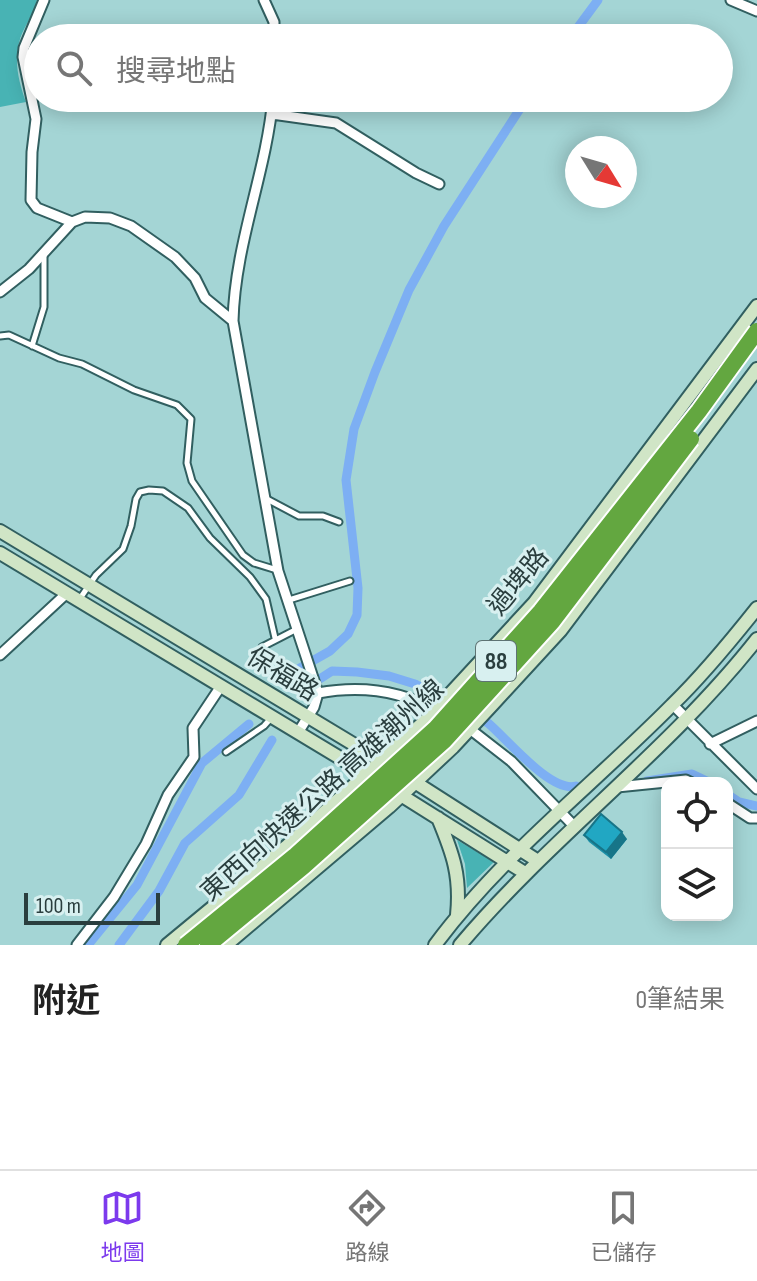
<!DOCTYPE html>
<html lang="zh-TW">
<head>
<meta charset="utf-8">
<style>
	:root { --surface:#fff; --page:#f2f2f2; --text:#222; --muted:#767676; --line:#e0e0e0; --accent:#7c3aed }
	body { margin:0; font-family:"Sofia Sans Condensed","Noto Sans TC",sans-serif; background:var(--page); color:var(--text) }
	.controls { position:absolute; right:24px; bottom:24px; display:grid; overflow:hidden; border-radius:16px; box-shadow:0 4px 20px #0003 }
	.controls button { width:72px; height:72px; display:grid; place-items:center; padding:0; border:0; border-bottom:2px solid var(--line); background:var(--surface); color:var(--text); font:40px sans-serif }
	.compass { position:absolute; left:565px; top:136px; width:72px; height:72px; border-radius:50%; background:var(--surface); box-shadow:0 4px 20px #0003; rotate:127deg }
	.scale { position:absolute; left:24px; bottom:20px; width:136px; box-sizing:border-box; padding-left:8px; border:4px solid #2a3e3e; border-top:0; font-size:22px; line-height:28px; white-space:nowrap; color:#2a3e3e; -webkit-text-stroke:6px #d8f0f0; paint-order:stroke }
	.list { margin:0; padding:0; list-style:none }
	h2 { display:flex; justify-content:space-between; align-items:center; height:104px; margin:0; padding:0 32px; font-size:34px }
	h2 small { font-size:26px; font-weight:400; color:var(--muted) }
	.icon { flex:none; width:44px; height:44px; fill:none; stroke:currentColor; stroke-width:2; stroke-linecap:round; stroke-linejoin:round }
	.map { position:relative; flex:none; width:757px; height:945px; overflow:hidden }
	.search { position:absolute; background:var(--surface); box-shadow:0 4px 20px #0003; left:24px; right:24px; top:24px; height:88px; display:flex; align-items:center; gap:20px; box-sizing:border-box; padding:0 28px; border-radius:44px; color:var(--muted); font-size:30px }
	.sheet { height:224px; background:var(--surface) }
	nav { display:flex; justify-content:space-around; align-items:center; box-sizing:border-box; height:112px; border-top:2px solid var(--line); background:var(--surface); font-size:22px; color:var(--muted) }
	nav a { display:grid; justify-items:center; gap:4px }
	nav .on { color:var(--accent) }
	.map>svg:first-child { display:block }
</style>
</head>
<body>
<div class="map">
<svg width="757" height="945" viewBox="0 0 757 945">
	<rect width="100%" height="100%" fill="#a4d5d5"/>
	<path fill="#48b3b4" d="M0,0H37C34,16 22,28 19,43C14,63 19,83 26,102L0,107Z
		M457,840L494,862L467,888L465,864Z"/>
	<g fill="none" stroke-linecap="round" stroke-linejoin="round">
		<path stroke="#7daff3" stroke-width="9" d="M570,38L598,0
			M309,686L332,671L357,672L389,676L415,684L446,702
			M290,688L300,668L330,651L348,634L357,615L358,588L346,480L354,429L375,372L409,290L444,226L527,98
			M477,718L488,723C508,740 551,793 576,786
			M647,781L692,774L711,783
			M727,794L739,802L757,806
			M88,945L137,885L202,763L249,724
			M119,945L159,891L185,843L239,795L272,740"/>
		<g stroke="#315f60" stroke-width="9">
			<path id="lane" d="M0,336L9,335L59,358L82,364L134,390L177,405L191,419L187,463L192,481L243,555L254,563L277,570
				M32,346L44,307V254
				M265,498L299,516H323L339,522
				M79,600L96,575L123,549L131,526L136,499L140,492L149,490L163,491L188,508L210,538L250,577L266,599L275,638
				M289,600L350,581
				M262,647L297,629
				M226,752L264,726L272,717"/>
		</g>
		<g stroke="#315f60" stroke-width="13">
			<path id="street" d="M44,0L24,48L23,57L36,119L32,152L31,200L37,208L72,222
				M264,0L274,22V38
				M731,0L757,11
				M273,98C266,174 235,243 233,321L278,571L318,693L314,707L299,731
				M272,114L336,123L416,173L439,184
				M0,292L29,269L72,222L85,217L110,218L131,226L175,257L195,278L205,298L233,321
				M0,655L67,593
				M318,693C361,685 401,690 439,712
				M673,705L757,789
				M466,726L511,761L574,826
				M710,744L757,721
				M617,787L686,780L692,783
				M727,803L750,818H757
				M77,945L114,897L146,844L168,795L194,757L193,728L221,686"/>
		</g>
		<g stroke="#315f60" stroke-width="16">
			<path id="secondary" d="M0,531L388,765
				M0,553L370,776
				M410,779L538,861
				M396,792L525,873
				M438,818C453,854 461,876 457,915
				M167,945L288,845L426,720L534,603L757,306
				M226,945L389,807L453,747L493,704L561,630L757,369
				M435,945C502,855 593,785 672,705C703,675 730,642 757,608
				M460,945C551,837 670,750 757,639"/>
		</g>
		<use href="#lane" stroke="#fff" stroke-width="5"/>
		<use href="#street" stroke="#fff" stroke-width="9"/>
		<use href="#secondary" stroke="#d0e5c6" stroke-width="12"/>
		<g stroke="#fff" stroke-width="20" stroke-linecap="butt">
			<path id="highway-bridge" d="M186,945L296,855L435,729L541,611L699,411L757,331
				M208,945L304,866L445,740L552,622L691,439"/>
		</g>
		<use href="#highway-bridge" stroke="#63a740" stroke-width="16"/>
	</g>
	<path fill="#1c90a8" d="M584,835L627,839L611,859L589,842Z"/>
	<path fill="#177588" d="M622,832L627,839L611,859L606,852Z"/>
	<path fill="#21a7c3" stroke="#177588" stroke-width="2" d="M601,814L622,832L606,852L584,835Z"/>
	<g text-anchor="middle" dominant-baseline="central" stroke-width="6" stroke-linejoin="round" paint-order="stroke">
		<rect fill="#d8f0f0" stroke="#5e7373" stroke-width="2" x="476" y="641" width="40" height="40" rx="6"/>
		<g font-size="24" font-weight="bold" fill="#2a3e3e">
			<text x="496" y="661">88</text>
		</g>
		<g font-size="26" fill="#2a3e3e" stroke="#d8f0f0">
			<text transform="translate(519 582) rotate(-50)">過埤路</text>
			<text transform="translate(282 675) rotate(31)">保福路</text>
			<text transform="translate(323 791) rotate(-42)">東西向快速公路 高雄潮州線</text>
		</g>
	</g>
</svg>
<div class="controls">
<button><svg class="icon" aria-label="locate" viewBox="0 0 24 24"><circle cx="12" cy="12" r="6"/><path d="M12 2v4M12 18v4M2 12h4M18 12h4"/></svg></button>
<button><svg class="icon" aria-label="layers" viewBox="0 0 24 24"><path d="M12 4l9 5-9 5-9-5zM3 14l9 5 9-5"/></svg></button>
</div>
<svg class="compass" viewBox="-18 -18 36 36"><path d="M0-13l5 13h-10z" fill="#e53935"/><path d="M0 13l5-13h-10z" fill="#767676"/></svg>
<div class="scale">100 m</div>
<div class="search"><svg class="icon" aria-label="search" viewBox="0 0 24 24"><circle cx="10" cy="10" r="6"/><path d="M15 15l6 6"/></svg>搜尋地點</div>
</div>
<section class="sheet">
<h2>附近<small>0筆結果</small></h2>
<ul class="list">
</ul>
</section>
<nav>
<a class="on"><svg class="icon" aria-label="map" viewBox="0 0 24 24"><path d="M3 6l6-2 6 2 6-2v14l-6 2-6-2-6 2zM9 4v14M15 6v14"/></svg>地圖</a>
<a><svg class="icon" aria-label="directions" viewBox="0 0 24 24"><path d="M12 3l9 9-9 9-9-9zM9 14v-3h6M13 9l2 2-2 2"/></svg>路線</a>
<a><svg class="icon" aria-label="saved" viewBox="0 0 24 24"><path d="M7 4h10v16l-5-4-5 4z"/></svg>已儲存</a>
</nav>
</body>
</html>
